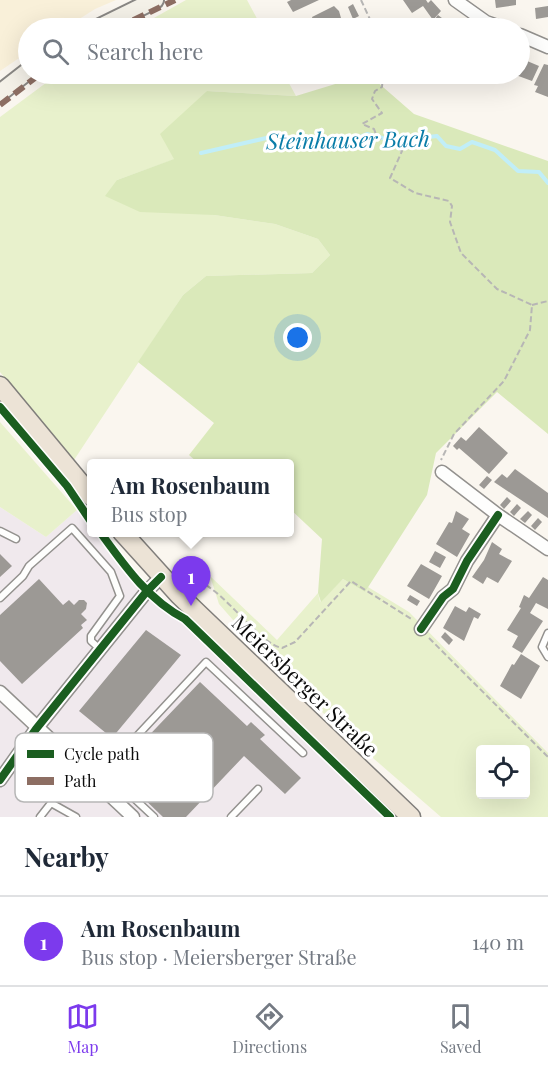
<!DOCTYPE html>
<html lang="en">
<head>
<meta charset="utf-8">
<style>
	:root { --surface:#fff; --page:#f6f6f7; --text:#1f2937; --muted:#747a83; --line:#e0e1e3; --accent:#7c3aed }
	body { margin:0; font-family:"Playfair Display",serif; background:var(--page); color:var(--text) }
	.controls { position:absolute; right:18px; bottom:18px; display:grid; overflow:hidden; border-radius:6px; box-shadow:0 6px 24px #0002 }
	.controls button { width:54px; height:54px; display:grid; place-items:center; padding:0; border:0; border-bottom:2px solid var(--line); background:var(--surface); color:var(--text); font:30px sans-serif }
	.you { position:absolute; left:298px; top:338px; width:21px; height:21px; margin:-15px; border:4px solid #fff; border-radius:50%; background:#1a73e8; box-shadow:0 0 0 9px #1a73e833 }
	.badge { display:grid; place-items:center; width:39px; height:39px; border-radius:50%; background:var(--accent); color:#fff; font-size:20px; font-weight:700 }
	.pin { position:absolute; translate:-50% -50px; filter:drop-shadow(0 2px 3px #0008) }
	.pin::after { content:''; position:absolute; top:32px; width:21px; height:18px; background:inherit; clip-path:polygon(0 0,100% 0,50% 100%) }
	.popup { position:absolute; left:87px; top:459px; width:207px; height:78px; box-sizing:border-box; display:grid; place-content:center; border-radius:6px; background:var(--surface); filter:drop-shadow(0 2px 4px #0005); font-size:20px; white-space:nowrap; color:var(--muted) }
	.popup b { font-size:22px; color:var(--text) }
	.popup::after { content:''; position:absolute; left:50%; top:100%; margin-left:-12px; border:12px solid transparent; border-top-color:var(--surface) }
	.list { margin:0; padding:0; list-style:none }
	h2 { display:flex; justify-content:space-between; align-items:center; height:78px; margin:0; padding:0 24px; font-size:26px }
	h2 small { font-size:20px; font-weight:400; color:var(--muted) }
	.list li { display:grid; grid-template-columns:39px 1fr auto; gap:18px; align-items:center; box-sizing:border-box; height:90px; padding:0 24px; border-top:2px solid var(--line) }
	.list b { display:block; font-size:22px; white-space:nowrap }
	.list p { margin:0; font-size:20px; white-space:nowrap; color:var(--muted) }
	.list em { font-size:20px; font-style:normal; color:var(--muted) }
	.icon { flex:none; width:33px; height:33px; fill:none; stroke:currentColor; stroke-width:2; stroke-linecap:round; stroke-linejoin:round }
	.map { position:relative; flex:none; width:548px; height:817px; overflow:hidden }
	.search { position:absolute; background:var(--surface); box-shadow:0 6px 24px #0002; left:18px; right:18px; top:18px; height:66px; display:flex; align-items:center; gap:15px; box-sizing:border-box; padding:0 21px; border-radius:33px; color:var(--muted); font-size:22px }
	.sheet { height:168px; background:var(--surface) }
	nav { display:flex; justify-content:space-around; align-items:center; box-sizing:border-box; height:84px; border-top:2px solid var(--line); background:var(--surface); font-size:16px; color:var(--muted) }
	nav a { display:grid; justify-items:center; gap:3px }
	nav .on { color:var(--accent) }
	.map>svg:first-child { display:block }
</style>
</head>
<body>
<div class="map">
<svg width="548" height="817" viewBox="0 0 548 817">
	<rect width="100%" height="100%" fill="#faf6ef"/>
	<path fill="#f0e9ed" d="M0,507L46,537L77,510L92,527V532L97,533L170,611L397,817H0Z"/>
	<path fill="#f9f0d9" d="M0,0H116L95,9L65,28H28V52L0,71Z"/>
	<path fill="#e8f1cc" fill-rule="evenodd" d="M186,0H247L262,28H136Z
		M58,74H284L296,96L207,91L175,159L117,180L214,215L275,224L318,239L330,255L312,273L206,276L183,295L74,460L0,372V117Z
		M0,422L77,510L46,537L0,507Z
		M210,576L277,640L318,593L320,602L343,579L365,592L368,587L409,612L548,753V817H441L343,732L268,660L219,604ZM480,750H526V794H480Z"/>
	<path fill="#dae9ba" d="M368,74L414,114L548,161V434L497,392L436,453L427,495L365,592L343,579L321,602L318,593L322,539L290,509V464L198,463L189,455L214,423L138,362L183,295L206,276L312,273L330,255L318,239L275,224L214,215L140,212L105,196L117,180L174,159L160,134L207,91L296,96Z"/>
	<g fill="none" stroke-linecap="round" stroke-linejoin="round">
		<path stroke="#c1eef8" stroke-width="4" d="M201,153L275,136L300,142L326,138L350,141L367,134L394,141L437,136L446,146L460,149L472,142L495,150L518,171L539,172L548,183"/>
	</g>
	<path fill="#9c9995" d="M291,0H319L293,12L287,2Z
		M403,0H426L428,3L431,0L441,11L433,20L423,6L412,13Z
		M495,0H516V5L496,8Z
		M353,4L359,16L353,19L348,7Z
		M334,6L339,11L343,25L336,28H315L312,17Z
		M548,6V17L536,19L535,8Z
		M438,15L455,28H428Z
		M520,58L539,66L532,81L513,74H520Z
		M544,64L548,65V97L535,92L538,86L534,85Z
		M479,427L508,453L489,474L459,448L457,450L453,446L461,437L466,441Z
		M515,469L548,493V518L494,482L502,474L507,478Z
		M487,476L492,480L484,489L479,485Z
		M507,497L511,501L504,509L500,505Z
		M517,504L521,508L514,516L510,512Z
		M456,511L469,519L462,529L470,534L457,557L436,544L449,522L452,523Z
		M528,511L532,515L525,523L520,519Z
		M538,518L542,522L535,530L531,526Z
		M492,542L502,549L499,554L512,561L498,583L487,577L483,584L472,577L484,560Z
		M435,551L446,557L440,568L429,562Z
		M0,554L12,566L0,577Z
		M421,564L442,576L429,599L407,586Z
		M543,577L548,580V609L536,603L530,613L543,621L522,653L512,647L518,636L507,630L521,608L519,607L524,595L529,598Z
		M39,579L63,605L69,600L74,605L79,600H84L87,603L86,609L81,614L87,620L81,625L83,628L22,684L0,661V615Z
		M410,595L420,601L417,606L407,600Z
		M455,606L466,612L469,607L481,614L478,619L474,617L464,641L443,628Z
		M146,630L181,655L112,738L79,711Z
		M445,632L453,640L449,645L441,637Z
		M521,654L540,666L521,699L500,686L512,664L514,665Z
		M200,682L247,726L251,722L265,735L260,739L301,778L285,794L244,756L186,817H163L115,771Z"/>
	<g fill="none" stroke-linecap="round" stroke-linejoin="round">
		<g stroke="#93918e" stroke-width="9">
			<path id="lane" d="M0,531L16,539
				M0,598L23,576L29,566L72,528L111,572L120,596L91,636V641L100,649
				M548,633L542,647L548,657
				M105,771L154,817
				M95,781L206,662L303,753
				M40,817L51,803L76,817
				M231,817L258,789"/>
		</g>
		<g stroke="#93918e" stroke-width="15">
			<path id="street" d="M455,0L486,22L503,28
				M520,35L548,47
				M442,472L498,515L548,549
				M421,629L443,597L453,589L467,561L498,515
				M0,692L133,817
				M0,780L36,729L147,591L161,577"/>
		</g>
		<g stroke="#898784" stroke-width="20">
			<path id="secondary" d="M98,28L155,0
				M0,93L28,71"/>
		</g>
		<g stroke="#807e7b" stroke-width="21">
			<path id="primary" d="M0,386L92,497
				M122,532L179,595L411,817"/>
		</g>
		<path stroke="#b7b6b5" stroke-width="2" stroke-dasharray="6 3" stroke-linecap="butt" d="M361,0L374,28
			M383,74L382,87L375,91L372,99L382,113L362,124L374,129L377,137L402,151L390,178L415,193L449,201L452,206L450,222L461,253L497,289L532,305L530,330L504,381L454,434L441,460
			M532,305L548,301
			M190,585L198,581C227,593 258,643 282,648L295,642L351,581L413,620
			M429,638L548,757"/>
		<use href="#lane" stroke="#fefefd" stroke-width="6"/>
		<use href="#street" stroke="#fefefd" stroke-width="12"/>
		<use href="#secondary" stroke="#f4f1e8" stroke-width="16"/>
		<use href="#primary" stroke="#ece3d6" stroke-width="18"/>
		<path stroke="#8d6e63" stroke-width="6" stroke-dasharray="12 6" stroke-linecap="butt" d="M117,28L175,0
			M0,105L40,74"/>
		<g stroke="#fff" stroke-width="11">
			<path id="cycleway" d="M0,407L67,486L92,523
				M100,532C124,565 148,600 185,619L390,817
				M421,629L443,597L453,589L467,561L498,515
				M0,780L36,729L147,591L161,577"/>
		</g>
		<use href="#cycleway" stroke="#1b5e20" stroke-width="8"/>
	</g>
	<g text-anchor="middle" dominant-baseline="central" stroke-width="6" stroke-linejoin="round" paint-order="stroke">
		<g font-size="21" fill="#0b0b0b" stroke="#fff">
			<text transform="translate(306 685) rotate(44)">Meiersberger Straße</text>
		</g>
		<g font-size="22" font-style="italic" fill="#0a7da8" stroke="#fff">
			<text transform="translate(348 139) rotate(-1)">Steinhauser Bach</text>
		</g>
	</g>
	<rect x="15" y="733" width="198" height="69" rx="9" fill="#fff" stroke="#b6b6b6" stroke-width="1.5"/>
	<rect x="27" y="750" width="27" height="8" fill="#1b5e20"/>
	<rect x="27" y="777" width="27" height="8" fill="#8d6e63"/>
	<g font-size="16" fill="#0b0b0b">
		<text x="64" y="760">Cycle path</text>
		<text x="64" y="787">Path</text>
	</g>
</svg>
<div class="controls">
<button><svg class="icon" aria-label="locate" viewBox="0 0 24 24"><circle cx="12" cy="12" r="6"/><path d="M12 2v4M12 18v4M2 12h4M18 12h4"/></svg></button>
</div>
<div class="you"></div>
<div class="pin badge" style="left:191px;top:606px">1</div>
<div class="popup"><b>Am Rosenbaum</b>Bus stop</div>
<div class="search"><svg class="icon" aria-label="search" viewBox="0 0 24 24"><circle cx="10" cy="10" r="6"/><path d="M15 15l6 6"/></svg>Search here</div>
</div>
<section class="sheet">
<h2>Nearby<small></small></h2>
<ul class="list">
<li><span class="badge">1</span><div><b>Am Rosenbaum</b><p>Bus stop · Meiersberger Straße</p></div><em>140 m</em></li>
</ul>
</section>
<nav>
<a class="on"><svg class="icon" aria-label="map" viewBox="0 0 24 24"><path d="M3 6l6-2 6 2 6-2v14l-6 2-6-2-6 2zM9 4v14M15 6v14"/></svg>Map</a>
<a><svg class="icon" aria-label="directions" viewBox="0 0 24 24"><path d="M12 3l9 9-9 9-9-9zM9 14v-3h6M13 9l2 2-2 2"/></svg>Directions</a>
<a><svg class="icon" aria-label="saved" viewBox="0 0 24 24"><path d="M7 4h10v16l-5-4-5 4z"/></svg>Saved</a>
</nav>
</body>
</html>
